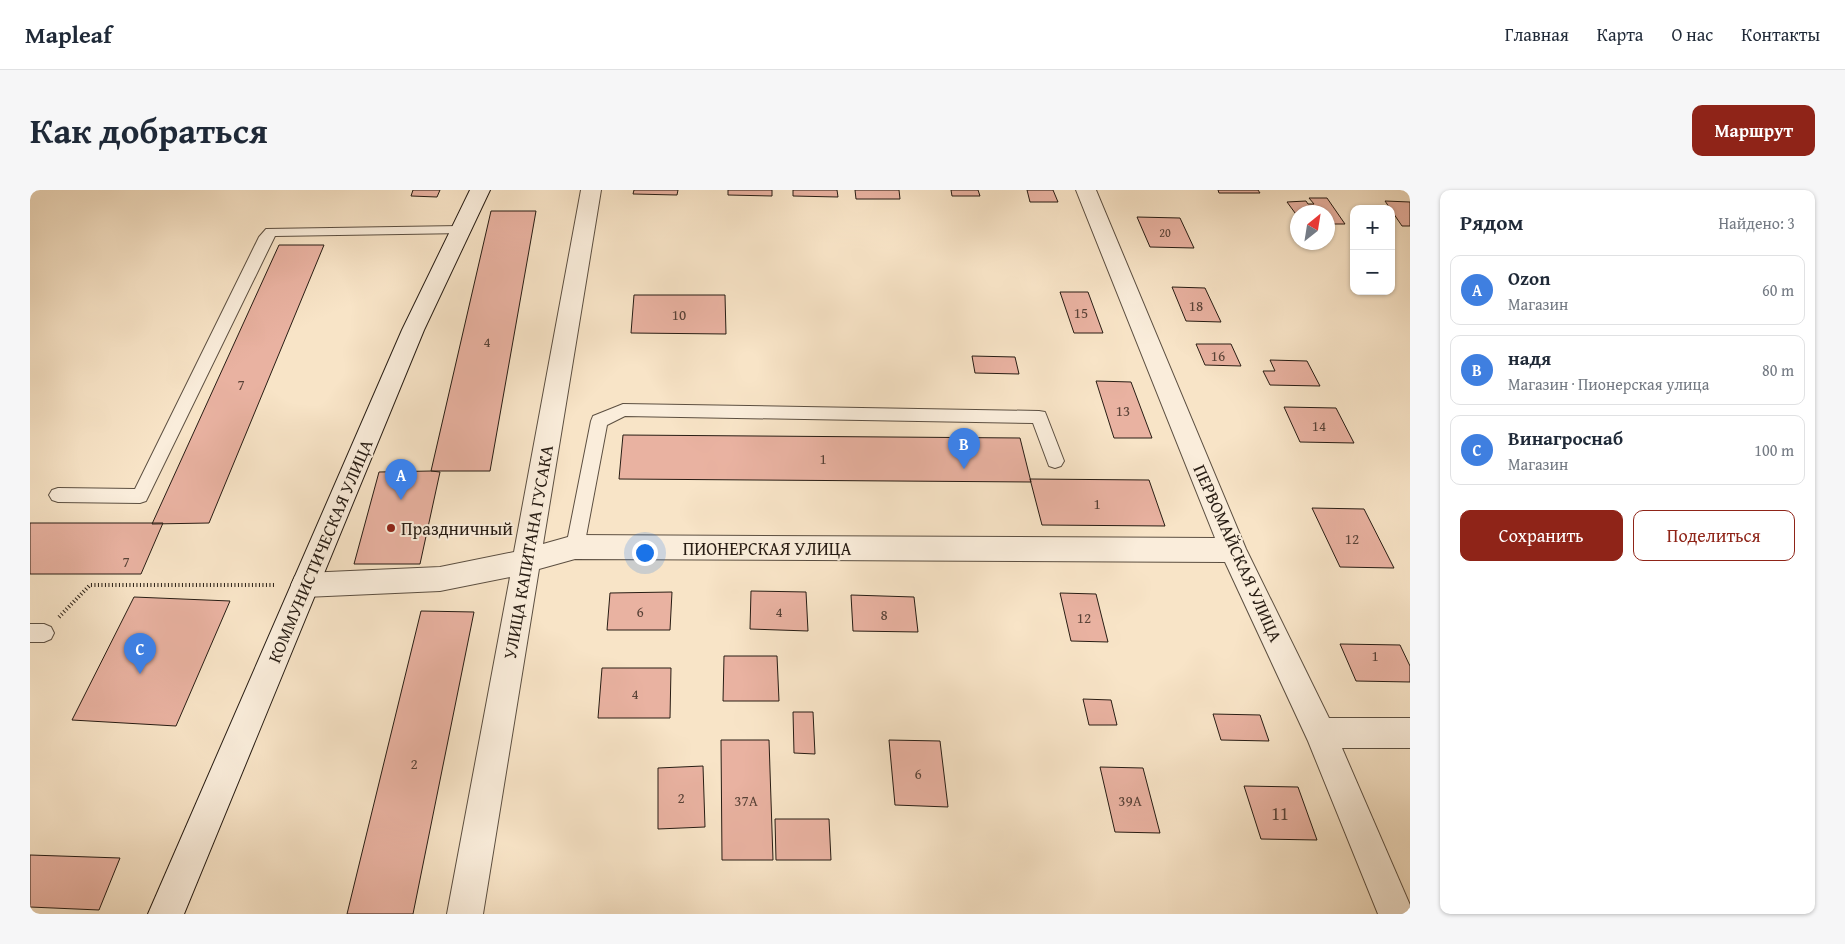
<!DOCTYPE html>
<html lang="ru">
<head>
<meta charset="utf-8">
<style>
	:root { --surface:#fff; --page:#f6f6f7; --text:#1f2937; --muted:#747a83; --line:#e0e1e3; --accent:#8f2418 }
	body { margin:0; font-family:"Gentium Book Plus",serif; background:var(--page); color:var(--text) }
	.controls { position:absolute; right:15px; top:15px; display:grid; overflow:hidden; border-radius:10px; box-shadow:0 1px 4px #0004 }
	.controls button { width:45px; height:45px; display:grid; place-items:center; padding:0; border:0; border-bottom:1px solid var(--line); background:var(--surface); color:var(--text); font:25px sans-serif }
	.compass { position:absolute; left:1260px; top:15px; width:45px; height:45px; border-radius:50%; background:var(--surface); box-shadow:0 1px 4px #0004; rotate:30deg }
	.you { position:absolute; left:614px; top:362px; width:18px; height:18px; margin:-12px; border:4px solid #fff; border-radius:50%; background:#1a73e8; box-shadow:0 0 0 8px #1a73e833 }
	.badge { display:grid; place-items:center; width:32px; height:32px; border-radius:50%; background:var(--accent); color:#fff; font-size:16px; font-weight:700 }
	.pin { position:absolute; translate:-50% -41px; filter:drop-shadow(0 1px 2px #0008) }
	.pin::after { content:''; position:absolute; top:26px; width:18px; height:15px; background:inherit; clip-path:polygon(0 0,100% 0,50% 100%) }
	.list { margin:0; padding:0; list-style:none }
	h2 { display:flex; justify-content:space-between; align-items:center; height:65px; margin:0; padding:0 20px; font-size:21px }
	h2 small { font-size:16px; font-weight:400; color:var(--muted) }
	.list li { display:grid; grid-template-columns:32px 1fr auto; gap:15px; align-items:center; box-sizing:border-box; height:70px; margin:0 10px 10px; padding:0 10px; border:1px solid var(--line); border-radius:10px }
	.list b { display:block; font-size:19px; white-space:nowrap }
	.list p { margin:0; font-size:16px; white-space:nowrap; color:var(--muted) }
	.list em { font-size:16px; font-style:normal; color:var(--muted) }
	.actions { display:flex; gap:10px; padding:15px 20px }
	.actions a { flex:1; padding:11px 0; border:1px solid var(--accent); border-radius:10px; text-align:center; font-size:18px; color:var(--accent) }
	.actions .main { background:var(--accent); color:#fff }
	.map { position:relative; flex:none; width:1380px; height:724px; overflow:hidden; border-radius:10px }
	header { display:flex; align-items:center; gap:30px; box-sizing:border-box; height:70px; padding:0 25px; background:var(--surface); border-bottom:1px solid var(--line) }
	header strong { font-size:24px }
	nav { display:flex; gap:28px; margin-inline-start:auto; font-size:18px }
	.intro { display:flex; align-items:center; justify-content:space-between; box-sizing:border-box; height:120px; padding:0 30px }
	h1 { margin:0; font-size:35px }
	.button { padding:12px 22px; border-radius:10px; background:var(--accent); color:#fff; font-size:18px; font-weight:700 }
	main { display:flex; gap:30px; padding:0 30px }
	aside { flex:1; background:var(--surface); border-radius:10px; box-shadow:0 1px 4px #0004 }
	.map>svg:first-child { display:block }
</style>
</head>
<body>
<header>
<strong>Mapleaf</strong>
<nav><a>Главная</a><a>Карта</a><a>О нас</a><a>Контакты</a></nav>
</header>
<div class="intro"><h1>Как добраться</h1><a class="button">Маршрут</a></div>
<main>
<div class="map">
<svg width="1380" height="724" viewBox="0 0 1380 724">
	<rect width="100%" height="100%" fill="#f8e4c7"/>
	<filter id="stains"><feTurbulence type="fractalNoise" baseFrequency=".004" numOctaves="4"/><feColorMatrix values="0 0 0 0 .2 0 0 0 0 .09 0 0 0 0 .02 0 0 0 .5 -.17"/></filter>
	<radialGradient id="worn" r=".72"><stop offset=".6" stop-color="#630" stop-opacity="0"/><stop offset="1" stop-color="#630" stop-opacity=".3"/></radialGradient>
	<path fill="#e9b2a1" stroke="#281d14" d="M383,0H410L407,7L381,6Z
		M604,0H648L647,5L603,4Z
		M698,0H742V6L698,5Z
		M763,0H807L808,7L763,6Z
		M825,0H869L870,9H826Z
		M921,0H948L950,6H922Z
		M997,0H1023L1028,12H1000Z
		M1188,0H1228L1230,3H1189Z
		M1279,8H1297L1315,34H1298V22H1268V27L1257,12L1276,11L1278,14H1284Z
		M1355,11L1380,12V36H1372Z
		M461,21H506L460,281H401Z
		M1107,27L1150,28L1164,58L1120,57Z
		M249,55H294L179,333L122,334Z
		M1142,97L1175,98L1191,132L1156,131Z
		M1030,102H1058L1073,143H1044Z
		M604,105H695L696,144L601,143Z
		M1166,154H1201L1211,176L1175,175Z
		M942,166L985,167L989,184L945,183Z
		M1240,170L1277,171L1290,196L1240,195L1233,181H1245Z
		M1066,191L1101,192L1122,248H1084Z
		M1254,217L1306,218L1324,253L1270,252Z
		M593,245L990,248L1001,292L589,289Z
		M401,281L410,282L390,374H324L349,282Z
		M1000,289L1119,290L1135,336L1012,335Z
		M1282,318L1334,319L1364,378L1310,377Z
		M133,333L111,384H0V333Z
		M721,401L776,402L778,441L720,439Z
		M642,402L640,440H577L580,403Z
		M1030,403L1066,404L1078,452L1041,451Z
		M821,405L884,407L888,442L823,441Z
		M104,407L200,411L146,536L42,530Z
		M391,421L444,422L383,724H317Z
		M1310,454L1370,455L1380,476V492L1326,491Z
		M694,466H747L749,511H693Z
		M572,478H641L640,528H568Z
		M1053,509L1081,510L1087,535H1059Z
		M763,522H783L785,564L764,563Z
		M1183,524L1230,525L1239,551L1191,550Z
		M691,550H739L743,670H692Z
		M859,550L910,551L918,617L865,615Z
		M673,576L675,637L628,639V578Z
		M1070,577L1113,578L1130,643L1085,642Z
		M1214,596L1268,597L1287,650L1231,649Z
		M745,629H799L801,670H746Z
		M0,665L90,668L69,720L0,717Z"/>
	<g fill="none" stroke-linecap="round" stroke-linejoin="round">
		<g stroke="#5c4f41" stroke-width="2">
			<path id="service" d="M430,36L435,37L437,40L435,43L245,46L116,311L110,313L28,312L22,310L19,305L22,300L28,298L105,299L229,47L236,39Z
				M593,214L1009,221L1015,222L1017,227L1034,271L1031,276L1025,278L1019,276L1003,233L595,226L577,235L554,357L552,363L545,365L538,363L536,357L561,231L563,226Z
				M0,434H14L21,437L24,443L21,449L14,452H0Z"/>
		</g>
		<g stroke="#5c4f41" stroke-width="2">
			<path id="minor" d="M551,0H571L513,354L545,345L1185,348L1046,0H1066L1216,359L1299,528H1380V558H1312L1380,715V724H1348L1278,551L1195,372L545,369L509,379L453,724H417L480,387L410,401L275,407L265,404L261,395L265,386L275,383L410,377L484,362Z"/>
		</g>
		<g stroke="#281d14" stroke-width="2">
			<path id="secondary" d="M440,0H460L394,140L154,724H118L372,140Z"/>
		</g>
		<path stroke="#281d14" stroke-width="4" stroke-dasharray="1 2.5" stroke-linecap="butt" d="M29,427L60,395H245"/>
		<use href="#service" fill="#faeddb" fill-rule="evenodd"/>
		<use href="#minor" fill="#faeddb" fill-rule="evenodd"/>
		<use href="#secondary" fill="#faeddb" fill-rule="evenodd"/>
	</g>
	<circle fill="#8f2418" stroke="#faeddb" stroke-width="2" cx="361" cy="338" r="5"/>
	<g text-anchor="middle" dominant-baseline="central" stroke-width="4" stroke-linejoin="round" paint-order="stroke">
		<g font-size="12" fill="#584237">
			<text x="1135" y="42">20</text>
		</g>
		<g font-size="15" fill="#584237">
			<text x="1166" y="115">18</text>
			<text x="1051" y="122">15</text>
			<text x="649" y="124">10</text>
			<text x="457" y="151">4</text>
			<text x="1188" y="165">16</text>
			<text x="211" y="194">7</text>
			<text x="1093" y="220">13</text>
			<text x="1289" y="235">14</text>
			<text x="793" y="268">1</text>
			<text x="1067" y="313">1</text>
			<text x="1322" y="348">12</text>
			<text x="96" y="371">7</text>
			<text x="610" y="421">6</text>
			<text x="749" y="421">4</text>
			<text x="854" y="424">8</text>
			<text x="1054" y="427">12</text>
			<text x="1345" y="465">1</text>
			<text x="605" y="503">4</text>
			<text x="384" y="573">2</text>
			<text x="888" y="583">6</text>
			<text x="651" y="607">2</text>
			<text x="716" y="610">37А</text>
			<text x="1100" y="610">39А</text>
		</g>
		<g font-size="18" fill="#281d14" stroke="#faeddb" text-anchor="start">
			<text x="371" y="338">Праздничный</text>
		</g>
		<g font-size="18" fill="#281d14" stroke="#faeddb">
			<text x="737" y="358">ПИОНЕРСКАЯ УЛИЦА</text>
			<text transform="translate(290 361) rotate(-67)">КОММУНИСТИЧЕСКАЯ УЛИЦА</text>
			<text transform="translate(498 362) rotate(-80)">УЛИЦА КАПИТАНА ГУСАКА</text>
			<text transform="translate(1208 363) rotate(66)">ПЕРВОМАЙСКАЯ УЛИЦА</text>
		</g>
		<g font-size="18" fill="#584237">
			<text x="1250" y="623">11</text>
		</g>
	</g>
	<rect width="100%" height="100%" filter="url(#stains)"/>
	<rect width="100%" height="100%" fill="url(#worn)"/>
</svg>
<div class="controls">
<button>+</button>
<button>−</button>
</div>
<svg class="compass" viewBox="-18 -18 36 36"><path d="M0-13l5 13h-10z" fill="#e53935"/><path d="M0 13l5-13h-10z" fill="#747a83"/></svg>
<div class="you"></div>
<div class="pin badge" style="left:371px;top:310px;background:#3f7fe0">A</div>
<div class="pin badge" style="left:934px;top:279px;background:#3f7fe0">B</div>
<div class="pin badge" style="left:110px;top:484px;background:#3f7fe0">C</div>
</div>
<aside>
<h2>Рядом<small>Найдено: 3</small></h2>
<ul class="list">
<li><span class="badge" style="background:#3f7fe0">A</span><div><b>Ozon</b><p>Магазин</p></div><em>60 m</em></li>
<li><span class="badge" style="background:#3f7fe0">B</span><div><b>надя</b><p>Магазин · Пионерская улица</p></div><em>80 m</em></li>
<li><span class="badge" style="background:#3f7fe0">C</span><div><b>Винагроснаб</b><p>Магазин</p></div><em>100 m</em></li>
</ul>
<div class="actions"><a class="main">Сохранить</a><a>Поделиться</a></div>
</aside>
</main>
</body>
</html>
